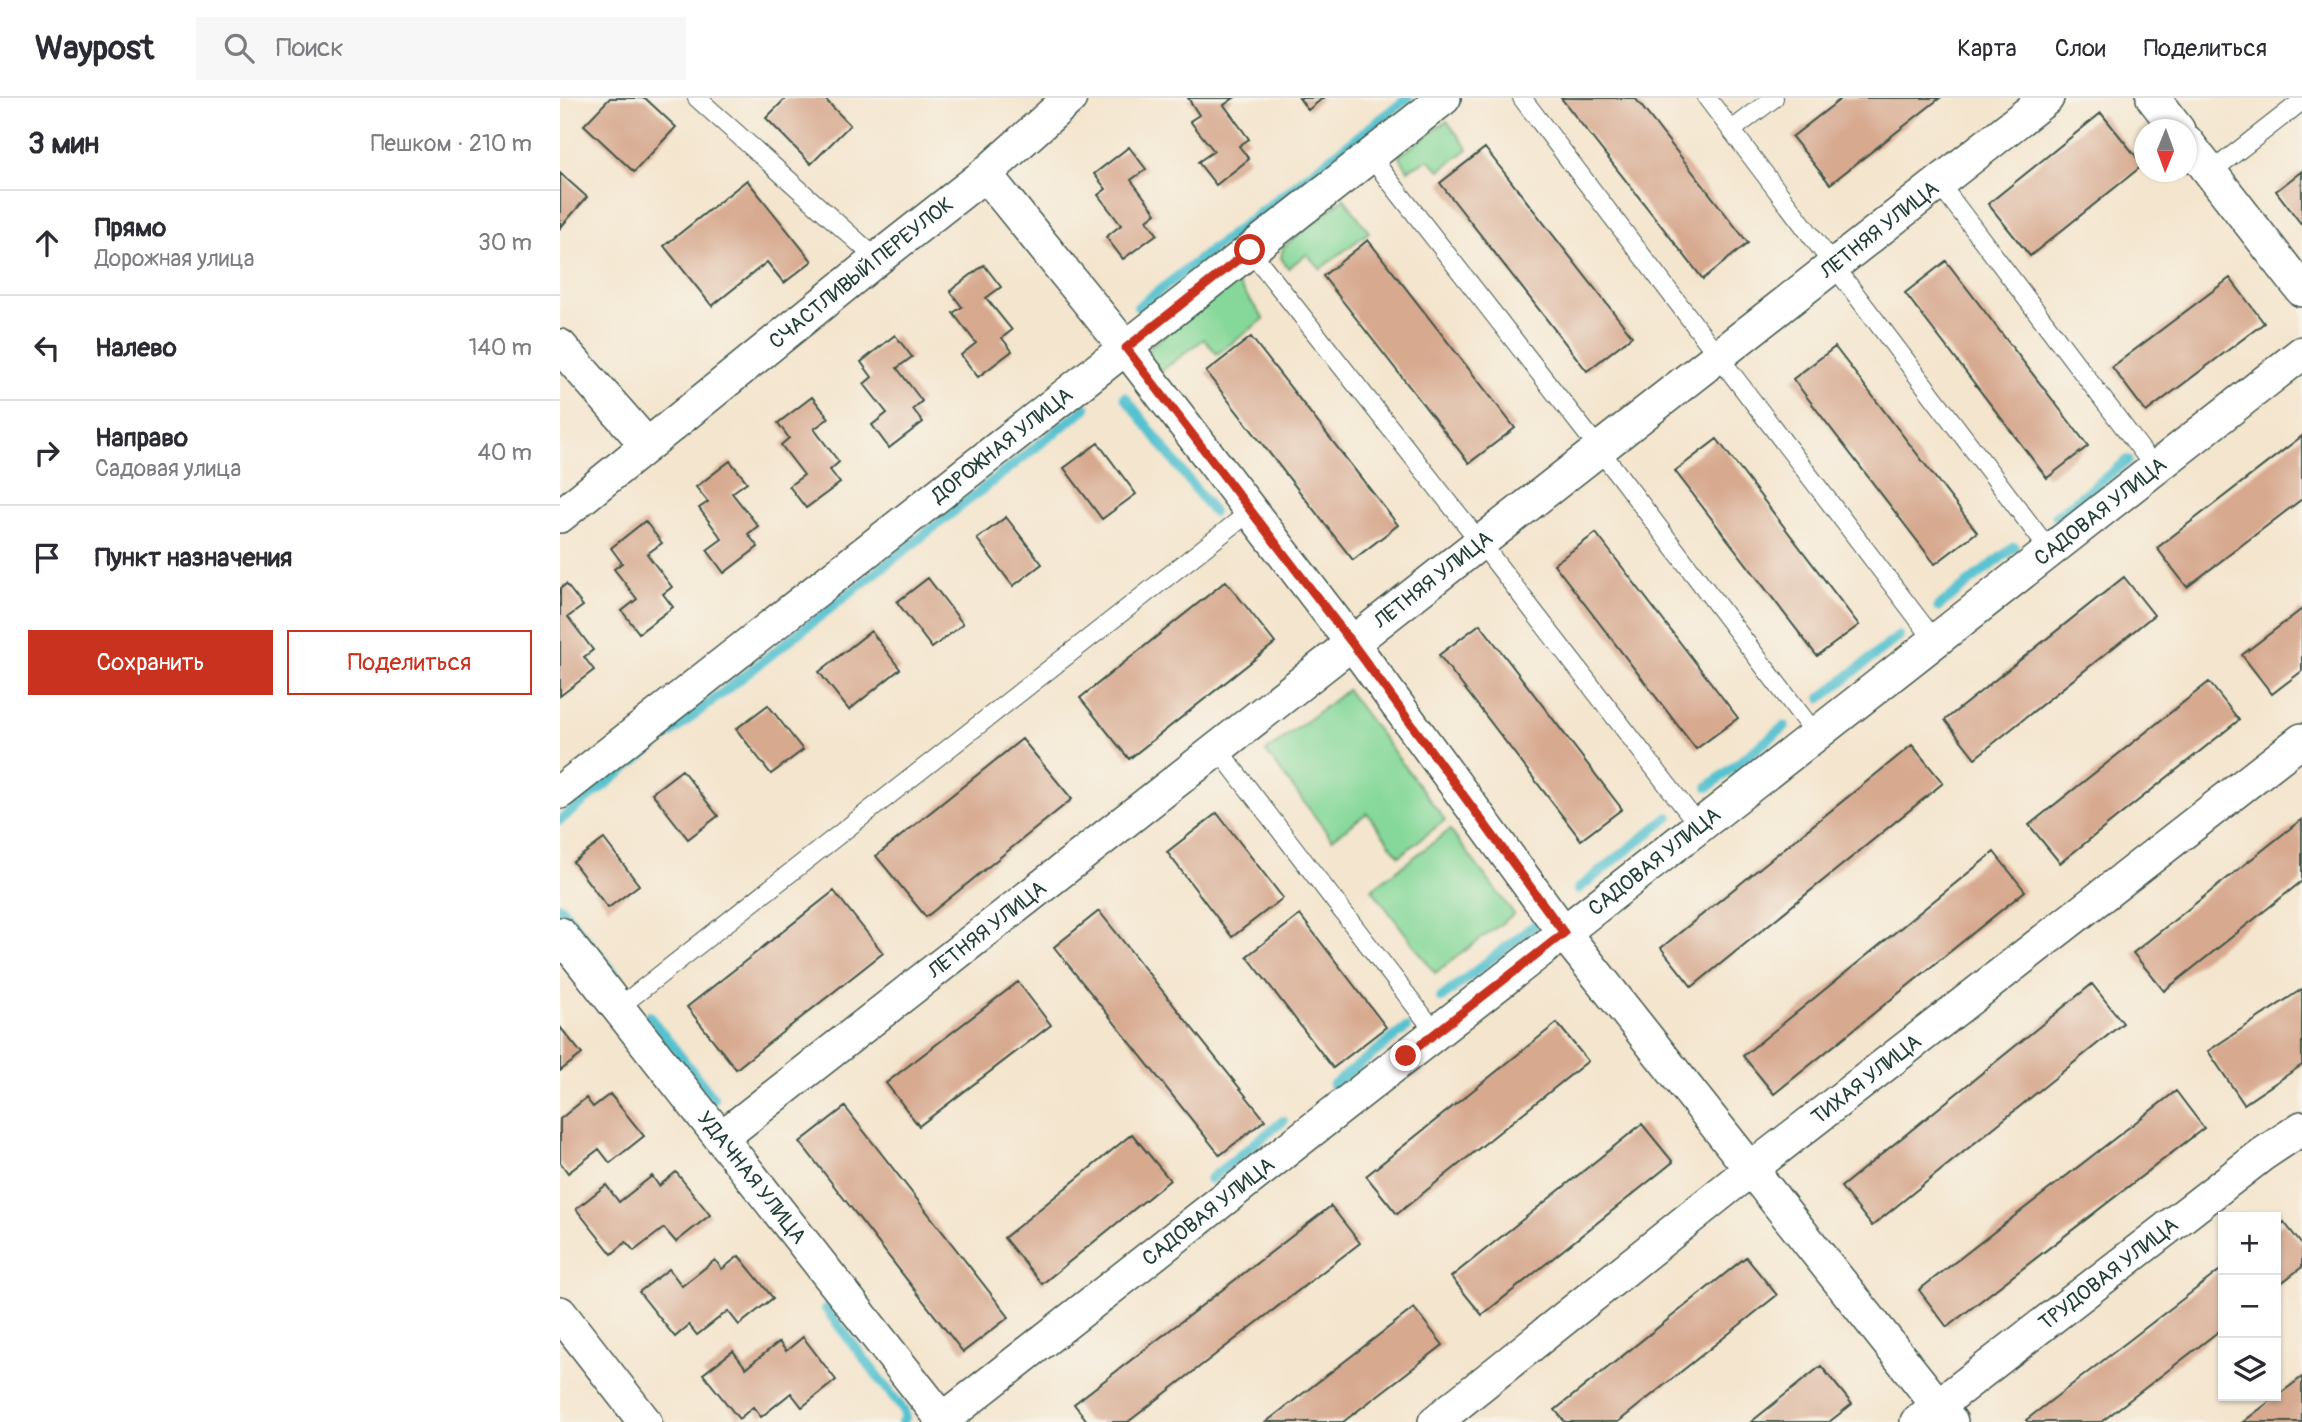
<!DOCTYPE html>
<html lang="ru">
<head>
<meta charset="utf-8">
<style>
	:root { --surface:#fff; --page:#f7f7f7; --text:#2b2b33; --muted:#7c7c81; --line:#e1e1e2; --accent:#c8321e }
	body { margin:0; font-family:Pangolin,sans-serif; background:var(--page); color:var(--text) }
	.controls { position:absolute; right:21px; bottom:21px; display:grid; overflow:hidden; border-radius:0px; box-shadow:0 2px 5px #0004 }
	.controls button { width:63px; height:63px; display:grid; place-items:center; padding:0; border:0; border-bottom:2px solid var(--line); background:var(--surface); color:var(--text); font:35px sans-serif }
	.compass { position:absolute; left:1574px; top:21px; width:63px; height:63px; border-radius:50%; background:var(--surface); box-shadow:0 2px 5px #0004; rotate:181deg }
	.stop { position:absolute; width:21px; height:21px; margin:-16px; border:5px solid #c8321e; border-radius:50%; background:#fff }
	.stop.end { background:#c8321e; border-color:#fff; box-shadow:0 2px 7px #0008 }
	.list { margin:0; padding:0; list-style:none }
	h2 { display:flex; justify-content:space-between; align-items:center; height:91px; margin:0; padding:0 28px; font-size:30px }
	h2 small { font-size:23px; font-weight:400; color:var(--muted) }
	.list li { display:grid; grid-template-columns:46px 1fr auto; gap:21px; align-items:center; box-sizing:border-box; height:105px; padding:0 28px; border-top:2px solid var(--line) }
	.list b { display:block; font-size:26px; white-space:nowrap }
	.list p { margin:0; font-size:23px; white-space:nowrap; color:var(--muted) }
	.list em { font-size:23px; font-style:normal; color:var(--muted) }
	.actions { display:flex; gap:14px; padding:21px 28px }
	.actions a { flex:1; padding:16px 0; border:2px solid var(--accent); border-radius:0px; text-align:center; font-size:24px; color:var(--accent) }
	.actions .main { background:var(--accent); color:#fff }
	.icon { flex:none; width:38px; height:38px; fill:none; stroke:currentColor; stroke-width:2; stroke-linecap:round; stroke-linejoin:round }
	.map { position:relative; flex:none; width:1742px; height:1324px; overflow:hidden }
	header { display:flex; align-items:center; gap:42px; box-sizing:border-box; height:98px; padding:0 35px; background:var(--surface); border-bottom:2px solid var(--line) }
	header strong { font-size:33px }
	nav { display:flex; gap:38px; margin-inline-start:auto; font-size:24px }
	.search { width:490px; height:63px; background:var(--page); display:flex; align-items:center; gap:18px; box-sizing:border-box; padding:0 24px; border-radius:0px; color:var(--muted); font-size:26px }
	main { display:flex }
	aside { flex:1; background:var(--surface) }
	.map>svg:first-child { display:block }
</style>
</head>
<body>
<header>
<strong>Waypost</strong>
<div class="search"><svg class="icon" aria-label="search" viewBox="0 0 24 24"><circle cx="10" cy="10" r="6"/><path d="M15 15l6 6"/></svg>Поиск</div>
<nav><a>Карта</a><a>Слои</a><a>Поделиться</a></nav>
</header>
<main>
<aside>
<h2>3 мин<small>Пешком · 210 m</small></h2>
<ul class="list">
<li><svg class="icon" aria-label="ahead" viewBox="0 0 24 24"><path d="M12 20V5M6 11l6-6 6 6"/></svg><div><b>Прямо</b><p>Дорожная улица</p></div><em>30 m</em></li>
<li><svg class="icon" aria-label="left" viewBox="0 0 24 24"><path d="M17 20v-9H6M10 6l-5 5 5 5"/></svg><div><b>Налево</b></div><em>140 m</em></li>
<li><svg class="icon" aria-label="right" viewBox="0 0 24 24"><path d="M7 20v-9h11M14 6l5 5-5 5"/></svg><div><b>Направо</b><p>Садовая улица</p></div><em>40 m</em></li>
<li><svg class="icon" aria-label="arrive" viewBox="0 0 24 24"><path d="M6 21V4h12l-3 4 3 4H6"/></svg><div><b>Пункт назначения</b></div></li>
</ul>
<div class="actions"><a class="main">Сохранить</a><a>Поделиться</a></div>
</aside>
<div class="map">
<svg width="1742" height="1324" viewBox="0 0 1742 1324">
	<rect width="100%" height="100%" fill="#f7f3e8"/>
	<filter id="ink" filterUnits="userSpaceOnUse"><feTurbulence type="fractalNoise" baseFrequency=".0143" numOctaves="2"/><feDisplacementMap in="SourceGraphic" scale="14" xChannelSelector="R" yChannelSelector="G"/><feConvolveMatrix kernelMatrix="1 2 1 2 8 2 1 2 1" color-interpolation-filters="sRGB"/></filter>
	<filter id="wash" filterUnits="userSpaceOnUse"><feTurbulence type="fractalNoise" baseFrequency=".00686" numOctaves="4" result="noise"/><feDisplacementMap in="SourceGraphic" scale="28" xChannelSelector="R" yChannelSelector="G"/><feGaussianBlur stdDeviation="1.57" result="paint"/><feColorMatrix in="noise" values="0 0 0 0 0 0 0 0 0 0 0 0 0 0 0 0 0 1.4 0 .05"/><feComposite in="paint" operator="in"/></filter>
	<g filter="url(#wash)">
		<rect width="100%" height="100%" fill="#f4e5ce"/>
		<path fill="#86d89a" stroke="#528a67" stroke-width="2" d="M887,23L908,51L880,72L868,61L848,72L839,58Z
			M784,100L809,134L760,171L747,156L728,170L721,160L723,149Z
			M676,183L704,221L657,256L644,241L597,276L588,264L589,249Z
			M787,592L885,722L839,758L807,715L772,741L706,654Z
			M890,732L954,816L875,875L812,791Z"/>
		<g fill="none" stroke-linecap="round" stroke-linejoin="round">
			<path stroke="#56c2d0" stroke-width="10" d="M578,209L848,0
				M565,299L653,414
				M1496,418L1568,362
				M1378,509L1454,449
				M1261,600L1339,538
				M1148,689L1225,628
				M0,722L526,310
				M1018,791L1109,719
				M0,809L61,884
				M881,900L976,826
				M89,918L154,1001
				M773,987L846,930
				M650,1081L723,1023
				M266,1211L344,1313L345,1320L342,1324"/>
		</g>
		<g id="blocks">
			<path fill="#d7a98f" d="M50,0H85L116,29L74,74L24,27Z
				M226,0H264L290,27L251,66L206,20Z
				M628,0H674L664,7L689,41L679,48L689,61L656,87L638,64L654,53L630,23L639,17Z
				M739,0H763L748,12Z
				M1001,0H1075L1188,145L1143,181Z
				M1282,0H1380L1270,86L1232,39Z
				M1541,15L1583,67L1470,158L1428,106Z
				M569,49L586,71L571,82L596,115L587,122L597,136L563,161L546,139L561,127L538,97L546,91L534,76Z
				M925,50L1072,238L1027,273L880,85Z
				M1742,73V127L1716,93Z
				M0,75L27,99L0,130Z
				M187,82L252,163L224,185L207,164L152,208L104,148Z
				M808,142L955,330L909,365L763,178Z
				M1386,163L1528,348L1487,380L1345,195Z
				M424,167L441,189L426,200L452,232L442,240L452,253L418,279L401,257L416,245L393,215L402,209L390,193Z
				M1670,180L1704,225L1586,314L1552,269Z
				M335,237L352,259L337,270L362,303L353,311L363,324L329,350L312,327L327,315L304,286L312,279L301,264Z
				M691,239L838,427L793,462L646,274Z
				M1275,249L1417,434L1375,466L1233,281Z
				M252,299L269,320L254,331L279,364L270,372L280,385L246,410L229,388L244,377L221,347L229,340L218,325Z
				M1742,338V401L1627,489L1597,450Z
				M1157,341L1299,527L1257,558L1115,373Z
				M538,345L576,396L542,421L504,370Z
				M170,363L187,384L172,395L198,428L188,436L198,449L164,475L147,452L162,441L139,410L148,404L136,389Z
				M446,419L482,466L453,488L417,441Z
				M85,423L102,445L87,456L112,489L103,496L113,509L79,535L62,513L77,501L54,471L62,465L51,450Z
				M1036,435L1178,620L1136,651L994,466Z
				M1564,479L1594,517L1415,660L1385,622Z
				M368,480L403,526L372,550L337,504Z
				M666,483L715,545L569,661L520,600Z
				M6,486L23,508L8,519L33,552L24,559L34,572L0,598V491Z
				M1742,511V573L1712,596L1682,557Z
				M920,526L1062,711L1021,742L879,557Z
				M311,533L340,571L289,612L259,574Z
				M1649,584L1679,622L1500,765L1469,727Z
				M208,607L243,652L211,676L176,631Z
				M462,641L512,701L366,819L316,758Z
				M1352,647L1383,685L1132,889L1101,850Z
				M122,672L158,718L128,741L92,695Z
				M657,715L723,800L672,839L607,754Z
				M1742,721V783L1604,893L1573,855Z
				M44,741L79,787L48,810L13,764Z
				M1434,754L1465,793L1214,996L1183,958Z
				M274,793L323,855L176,971L127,909Z
				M539,813L705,1022L660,1057L494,849Z
				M740,817L826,929L773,970L687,858Z
				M458,884L491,927L359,1028L326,985Z
				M1532,886L1563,925L1312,1128L1281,1089Z
				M1742,891V967L1684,1006L1648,953Z
				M997,925L1028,963L837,1116L806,1078Z
				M0,929L22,956L0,973Z
				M1616,993L1644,1030L1387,1229L1359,1192Z
				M50,996L84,1038L50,1065L39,1051L8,1075L0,1064V1021L26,1000L33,1009Z
				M285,1009L449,1219L403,1254L240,1044Z
				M1082,1026L1113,1064L922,1217L891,1179Z
				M572,1036L610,1082L482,1186L444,1140Z
				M116,1074L150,1117L116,1144L104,1130L74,1153L66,1144L52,1156L16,1111L46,1087L59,1104L92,1078L99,1088Z
				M771,1108L800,1145L568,1324H528L514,1306Z
				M1724,1124L1742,1147V1169L1716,1189V1130Z
				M179,1158L213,1200L179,1227L168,1213L137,1237L129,1227L115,1239L79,1194L109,1171L122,1188L155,1162L162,1171Z
				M1186,1159L1217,1197L1058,1324H1005L995,1312Z
				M1663,1170V1230L1541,1324H1468L1466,1322Z
				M854,1210L883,1247L783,1324H706Z
				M243,1239L276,1282L242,1309L231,1295L201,1319L193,1309L179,1321L143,1276L173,1253L186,1270L219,1244L226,1253Z
				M1261,1268L1292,1306L1269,1324H1191Z
				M1742,1279V1324H1683Z"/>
		</g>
	</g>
	<g filter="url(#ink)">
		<use href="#blocks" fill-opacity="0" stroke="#3f564b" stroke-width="2"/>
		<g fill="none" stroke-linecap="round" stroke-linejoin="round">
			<g stroke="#3f564b" stroke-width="20">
				<path id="service" d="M137,0L317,161
					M962,0L1375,543
					M1147,0L1490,453
					M1172,32L1214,0
					M810,58L1039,351L1256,637
					M1651,74L1742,3
					M1379,85L1595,370
					M690,152L920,444L1139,728
					M657,650L876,935
					M58,910L691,413"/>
			</g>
			<g stroke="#3f564b" stroke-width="36">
				<g id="minor">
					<path d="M1593,0L1618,32"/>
					<path d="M1626,43L1742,192"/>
					<path d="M425,76L566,250L691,413L792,545L1004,835L1391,1324"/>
					<path d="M0,248L87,347"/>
					<path id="s1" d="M0,418L317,161L425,76L510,0"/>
					<path id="s2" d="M0,694L884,0"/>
					<path id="s3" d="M0,836L383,1322"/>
					<path id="s4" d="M161,1040L1487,0"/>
					<path d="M0,1215L85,1324"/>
					<path id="s5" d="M380,1324L1742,255"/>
					<path id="s6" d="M875,1324L1191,1071L1742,642"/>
					<path id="s7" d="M1357,1324L1703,1056L1742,1030"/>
				</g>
			</g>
			<use href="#service" stroke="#fff" stroke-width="18"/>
			<use href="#minor" stroke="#fff" stroke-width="33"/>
		</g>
	</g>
	<g fill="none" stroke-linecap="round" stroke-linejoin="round" filter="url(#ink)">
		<path stroke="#c8321e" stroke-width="9" d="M690,152L566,250L792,545L1004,835L846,958"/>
	</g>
	<g text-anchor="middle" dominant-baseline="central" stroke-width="5" stroke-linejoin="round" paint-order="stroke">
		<g font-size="21" fill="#1f3d34" stroke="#f7f3e8">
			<text stroke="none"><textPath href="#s4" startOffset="1472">ЛЕТНЯЯ УЛИЦА</textPath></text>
			<text stroke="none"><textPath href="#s1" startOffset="387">СЧАСТЛИВЫЙ ПЕРЕУЛОК</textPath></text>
			<text stroke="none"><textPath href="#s2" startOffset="562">ДОРОЖНАЯ УЛИЦА</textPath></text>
			<text stroke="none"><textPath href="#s5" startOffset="1475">САДОВАЯ УЛИЦА</textPath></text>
			<text stroke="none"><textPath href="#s4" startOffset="905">ЛЕТНЯЯ УЛИЦА</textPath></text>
			<text stroke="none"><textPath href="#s5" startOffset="908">САДОВАЯ УЛИЦА</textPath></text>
			<text stroke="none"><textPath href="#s4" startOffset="338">ЛЕТНЯЯ УЛИЦА</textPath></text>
			<text stroke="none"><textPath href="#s6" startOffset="551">ТИХАЯ УЛИЦА</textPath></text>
			<text stroke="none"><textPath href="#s3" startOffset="310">УДАЧНАЯ УЛИЦА</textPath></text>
			<text stroke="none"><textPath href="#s5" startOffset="341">САДОВАЯ УЛИЦА</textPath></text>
			<text stroke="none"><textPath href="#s7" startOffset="242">ТРУДОВАЯ УЛИЦА</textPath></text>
		</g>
	</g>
</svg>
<div class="controls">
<button>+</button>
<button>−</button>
<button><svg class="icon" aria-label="layers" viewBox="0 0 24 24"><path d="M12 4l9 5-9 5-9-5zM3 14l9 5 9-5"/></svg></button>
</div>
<svg class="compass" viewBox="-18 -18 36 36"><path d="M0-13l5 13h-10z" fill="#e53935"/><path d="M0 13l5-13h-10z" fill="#7c7c81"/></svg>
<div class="stop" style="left:690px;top:152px"></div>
<div class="stop end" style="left:846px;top:958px"></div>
</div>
</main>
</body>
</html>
